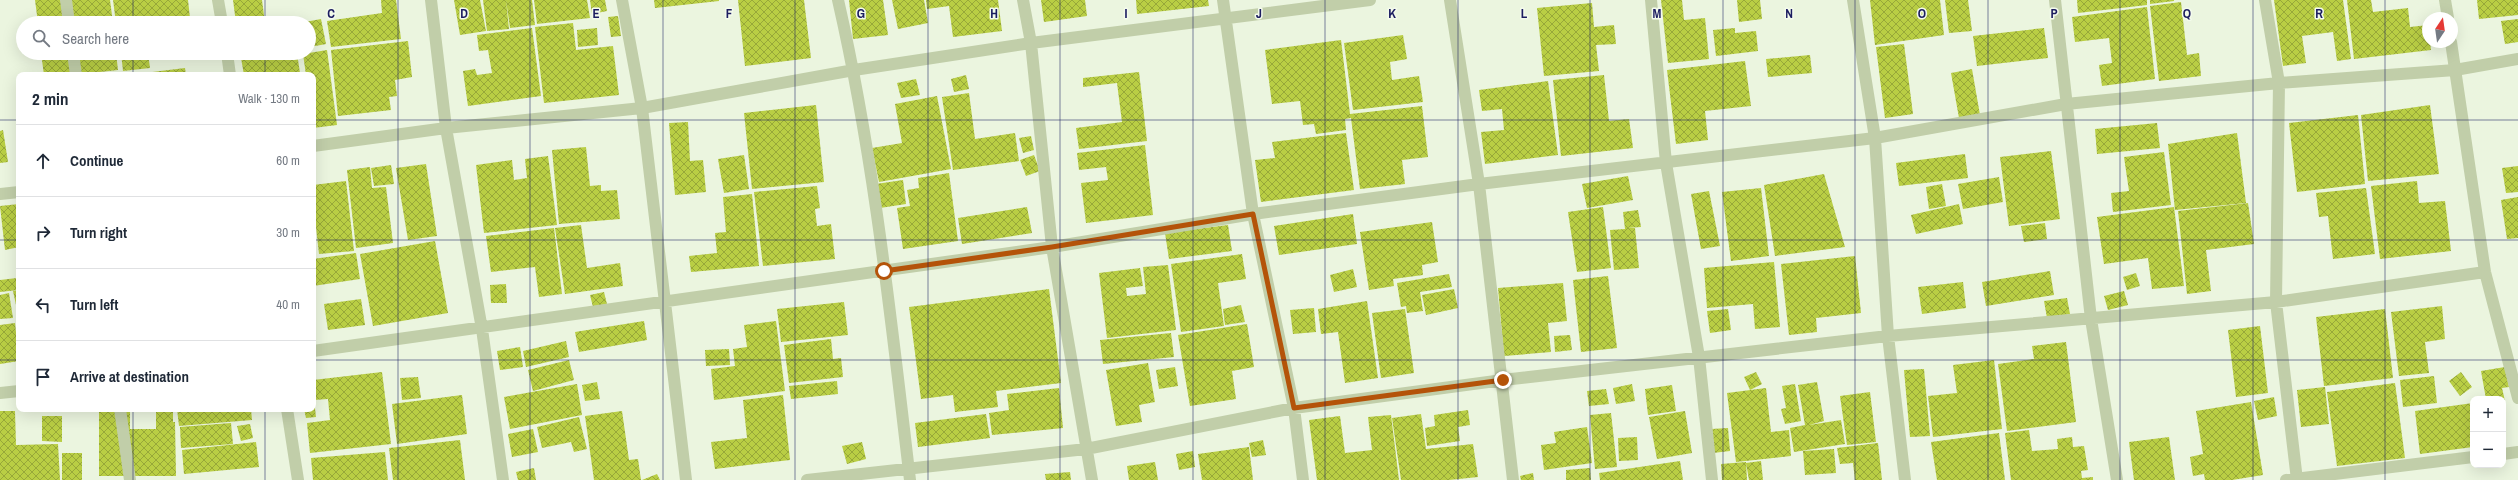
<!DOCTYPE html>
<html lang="en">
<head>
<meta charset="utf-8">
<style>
	:root { --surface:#fff; --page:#f2f2f3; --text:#1f2937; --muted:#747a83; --line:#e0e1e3 }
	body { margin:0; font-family:"Archivo Narrow",sans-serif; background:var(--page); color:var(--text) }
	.controls { position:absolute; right:12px; bottom:12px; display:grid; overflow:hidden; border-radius:8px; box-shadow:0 4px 16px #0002 }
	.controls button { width:36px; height:36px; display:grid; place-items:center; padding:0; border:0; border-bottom:1px solid var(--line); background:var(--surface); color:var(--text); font:20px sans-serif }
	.compass { position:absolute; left:2422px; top:12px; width:36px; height:36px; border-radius:50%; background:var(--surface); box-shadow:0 4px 16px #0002; rotate:13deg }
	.stop { position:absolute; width:12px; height:12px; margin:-9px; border:3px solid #b45309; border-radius:50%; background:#fff }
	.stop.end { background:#b45309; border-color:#fff; box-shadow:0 1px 4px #0008 }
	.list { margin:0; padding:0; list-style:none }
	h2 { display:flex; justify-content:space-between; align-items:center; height:52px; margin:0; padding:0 16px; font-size:17px }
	h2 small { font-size:13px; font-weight:400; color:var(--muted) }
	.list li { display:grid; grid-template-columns:26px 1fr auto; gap:12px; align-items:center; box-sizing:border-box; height:72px; padding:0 16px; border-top:1px solid var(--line) }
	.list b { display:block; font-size:15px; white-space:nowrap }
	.list em { font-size:13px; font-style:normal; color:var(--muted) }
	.icon { flex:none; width:22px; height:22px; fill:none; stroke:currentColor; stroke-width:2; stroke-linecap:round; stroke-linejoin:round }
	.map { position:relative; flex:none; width:2518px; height:480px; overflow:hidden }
	.search { position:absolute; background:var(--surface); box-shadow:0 4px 16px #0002; left:16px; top:16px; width:300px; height:44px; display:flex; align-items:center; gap:10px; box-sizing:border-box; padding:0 14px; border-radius:22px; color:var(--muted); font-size:15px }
	.panel { position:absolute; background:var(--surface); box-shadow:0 4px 16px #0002; left:16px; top:72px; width:300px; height:340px; border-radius:8px }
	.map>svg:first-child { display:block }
</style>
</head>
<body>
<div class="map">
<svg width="2518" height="480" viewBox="0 0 2518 480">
	<defs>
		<pattern id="building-cross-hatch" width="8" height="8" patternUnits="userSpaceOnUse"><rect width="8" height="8" fill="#b9ce44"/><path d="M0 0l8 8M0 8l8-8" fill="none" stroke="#97a839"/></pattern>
	</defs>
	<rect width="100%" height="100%" fill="#ebf5df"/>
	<path fill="url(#building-cross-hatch)" d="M35,0H110L113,23H38Z
		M113,0H188L190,18L146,23H116Z
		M233,0H262L265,23H236Z
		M381,0H396L401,39L331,47L327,21L382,13Z
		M454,0H480L486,31L460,35Z
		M483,0H506L509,29L487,31Z
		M506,0H532L535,25L510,28Z
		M534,0H587L590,18L537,24Z
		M590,0H605L607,11L592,14Z
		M654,0H719V1L655,8Z
		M738,0H804L811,58L745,66Z
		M849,0H883L888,35L853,39Z
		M892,0H924L928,23L898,29Z
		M926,0H998L1002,31L953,37L949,6L927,9Z
		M1041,0H1085L1087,16L1044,22Z
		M1136,0H1208L1209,6L1137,14Z
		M1661,0H1682L1684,20L1705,18L1709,59L1668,63Z
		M1737,0H1760L1762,19L1739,22Z
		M1870,0H1940L1944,35L1875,45Z
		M1945,0H1968L1972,31L1949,33Z
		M2077,0H2147V5L2078,13Z
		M2150,0H2174V1L2150,4Z
		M2274,0H2343L2351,59L2337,61L2333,32L2302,36L2306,63L2283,66Z
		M2347,0H2371L2373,12L2408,8L2410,27L2428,25V42H2430L2431,50L2354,59Z
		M2477,0H2518V15L2479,19Z
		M2181,2L2187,55L2199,53L2201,76L2159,81L2150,6Z
		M1592,3L1594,27L1614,25L1616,44L1596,45L1599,71L1544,76L1537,8Z
		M2147,7L2155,79L2102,86L2099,65L2112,63L2109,38L2075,42L2072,17Z
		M618,16L621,36L611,37L608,17Z
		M321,19L326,44L310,47L309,23L305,22Z
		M2518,19V42L2505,44L2501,21Z
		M573,23L576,50L613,46L619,95L544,103L535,27Z
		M532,28L541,96L468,106L463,71L475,69L477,75L492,73L488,50L479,51L477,35Z
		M597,28L598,45L578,47L577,30Z
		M1735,28V33L1756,31L1758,51L1716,56L1713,30Z
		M2044,28L2048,58L1977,66L1973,36Z
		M1403,35L1407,59L1390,62L1392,80L1419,76L1423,102L1353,110L1344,43Z
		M1341,40L1350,114L1422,106L1428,157L1402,160L1405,184L1360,189L1351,118L1345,119L1346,130L1316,134L1314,124L1303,125L1300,101L1272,104L1265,50Z
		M408,41L412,77L395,80L397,96L389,97L391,110L338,116L331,50Z
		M1904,44L1913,114L1885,118L1876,47Z
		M327,50L337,125L313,128V75H306L303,54Z
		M41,53H116L118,70L73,75H44Z
		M121,53H148L150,68L123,71Z
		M274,53H297L300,73L244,75L241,58Z
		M1810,55L1812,73L1768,77L1766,59Z
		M1745,61L1751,106L1705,111L1708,140L1676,144L1667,70Z
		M185,68L186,75H136V74Z
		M1972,69L1980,115L1959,118L1951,73Z
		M1139,72L1147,141L1079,149L1076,128L1122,122L1117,83L1083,87V78Z
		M966,75L969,89L954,92L951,79Z
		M1604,75L1609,121L1629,119L1633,148L1561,156L1553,80Z
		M916,79L920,95L901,98L897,83Z
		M1548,81L1558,155L1485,164L1481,132L1504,130L1502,109L1482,111L1479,90Z
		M969,93L975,139L1015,133L1019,161L953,170L942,97Z
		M937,96L951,169L879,182L872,148L902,143L895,104Z
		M816,105L824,182L752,189L744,113Z
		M2430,105L2439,174L2368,181L2361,115Z
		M2358,115L2365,184L2297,192L2289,123Z
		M688,122L690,161L703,160L706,192L675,195L669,123Z
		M2157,123L2160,148L2097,154L2095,129Z
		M3,130L8,162L0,163V131Z
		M1346,133L1354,190L1261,202L1255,160L1275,158L1272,142Z
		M2237,133L2246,203L2175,210L2168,144Z
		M1031,136L1034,150L1023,153L1019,138Z
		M1145,145L1153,215L1086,223L1081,183L1108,180L1106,167L1079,170L1077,153Z
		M586,147L590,186L601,185V191L617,190L620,219L559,224L552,150Z
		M2051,151L2060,219L2009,226L2000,157Z
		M2164,152L2171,205L2113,212L2111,193L2129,191L2124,157Z
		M1965,154L1968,178L1899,186L1896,163Z
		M744,155L749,189L724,193L718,159Z
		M1034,155L1040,171L1026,176L1020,160Z
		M548,156L557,225L484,233L476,165L512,160L514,180L527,178L525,159Z
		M426,164L437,236L408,240L396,168Z
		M391,165L394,184L374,186L371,168Z
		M2518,166V192L2506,193L2502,168Z
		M370,167L372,188L386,187L393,243L356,248L347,170Z
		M949,173L958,241L903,249L897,208L910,206L907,190L919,188L918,178Z
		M1824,174L1845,247L1775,256L1764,185Z
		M1628,176L1633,200L1587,208L1582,184Z
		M1999,177L2003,202L1963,209L1958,184Z
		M903,180L906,204L880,208L876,184Z
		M346,181L354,251L319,254L316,227H313V185Z
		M2417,181L2419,203L2445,201L2451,251L2380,259L2371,186Z
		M1942,184L1946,206L1929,209L1926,187Z
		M817,186L820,208L815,209L817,226L831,224L835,259L763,266L754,192Z
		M1761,188L1769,256L1731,261L1722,192Z
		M2366,188L2375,254L2333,259L2328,216L2319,217L2316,193Z
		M1709,191L1720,246L1701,249L1691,194Z
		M752,194L759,266L691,272L689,256L717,253L715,233L726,232L723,197Z
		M2518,197V238L2507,239L2501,200Z
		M2248,203L2254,244L2206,250L2211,291L2187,294L2178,211Z
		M19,204V247L5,250L0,206Z
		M1959,204L1963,224L1916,234L1911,215Z
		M1027,207L1032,233L962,244L958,218Z
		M1603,207L1611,268L1577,272L1568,212Z
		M2174,207L2184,286L2152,289L2148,258L2104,264L2097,217Z
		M1638,210L1641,227L1627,228H1635L1639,268L1614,270L1610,230L1625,229L1623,212Z
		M1353,214L1357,244L1279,255L1274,226Z
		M1432,222L1438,262L1422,265L1423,275L1393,279L1394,286L1369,290L1360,232Z
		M2045,223L2047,239L2024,242L2021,226Z
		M581,225L587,268L620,263L623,286L565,294L555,228Z
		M1228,225L1232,251L1169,259L1165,233Z
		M554,228L562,294L539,297L535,267L491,272L486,236Z
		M435,241L448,313L373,326L360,254Z
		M356,253L360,279L313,286V259Z
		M1242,254L1246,279L1218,283L1224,326L1181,332L1171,264Z
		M1855,256L1861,313L1816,318L1817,332L1789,335L1781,264Z
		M1774,262L1780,327L1755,329L1753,304L1707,308L1704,268Z
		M1168,265L1176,330L1107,338L1099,273L1140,268L1143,286L1126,288L1127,296L1146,294L1143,267Z
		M1353,269L1357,287L1334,292L1330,275Z
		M2050,271L2054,295L1986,306L1982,282Z
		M2136,273L2140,286L2127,290L2123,277Z
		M1449,274L1452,287L1420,292L1423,311L1407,313L1406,306L1401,307L1397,283Z
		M1608,276L1617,348L1581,352L1573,280Z
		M17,278L18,290L0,292V280Z
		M1963,282L1966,308L1922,314L1918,287Z
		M1563,283L1567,321L1548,323L1551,352L1504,356L1498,288Z
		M506,284L507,303H491L490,285Z
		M1049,289L1061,383L996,391L998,407L955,412L953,395L921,399L909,307Z
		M1454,289L1458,308L1426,315L1422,295Z
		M19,290V314H18L13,291Z
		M2124,291L2128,305L2108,310L2104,296Z
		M604,292L607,304L593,307L590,295Z
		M9,293L13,318L0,319V295Z
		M2067,298L2070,314L2047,318L2044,301Z
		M361,299L365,325L328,330L324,304Z
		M1367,301L1378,378L1345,383L1338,332L1321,334L1318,309Z
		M844,302L848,335L781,342L777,309Z
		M1241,305L1245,322L1225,325L1223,309Z
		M2442,306L2445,339L2425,342L2429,373L2399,376L2391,312Z
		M1314,308L1316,332L1293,334L1290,310Z
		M1405,309L1414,373L1381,378L1372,313Z
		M1728,309L1731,330L1710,333L1707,311Z
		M2385,309L2393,378L2324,386L2316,317Z
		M644,321L647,340L579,352L575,332Z
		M776,321L785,391L714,400L711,369L735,366L733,349L747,347L744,325Z
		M15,323L19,361L0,364V325Z
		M1247,324L1254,367L1232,371L1236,399L1190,406L1178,335Z
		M2260,326L2268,393L2236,397L2228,330Z
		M1171,333L1174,357L1103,364L1100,340Z
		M1570,335L1572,350L1555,352L1554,336Z
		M831,339L833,359L841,358L843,377L789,383L784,345Z
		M566,341L569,357L526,367L523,351Z
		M2066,342L2076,422L2007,431L1998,364L2034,359L2032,346Z
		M520,347L523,367L500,370L497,351Z
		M729,349L730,365L706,366L705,350Z
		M569,360L574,380L533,391L528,370Z
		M1994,360L2002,429L1933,437L1928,396L1957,393L1953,365Z
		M1148,363L1155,402L1139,405L1142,422L1116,426L1106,370Z
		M1175,367L1178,386L1159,389L1156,370Z
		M2505,367L2509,387L2502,388L2505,401L2503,399H2486L2481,371Z
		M1924,369L1930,436L1910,437L1904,370Z
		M382,372L391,444L310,453L307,423L330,420L328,399L314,400L316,417L306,418L304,409H313V380Z
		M1756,372L1762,384L1750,390L1744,377Z
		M2461,372L2472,387L2460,396L2449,381Z
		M2434,376L2437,403L2403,407L2400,380Z
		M418,377L421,398L402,400L400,378Z
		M837,381L838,394L791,399L789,386Z
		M597,382L600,399L585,401L582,385Z
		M1817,382L1824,421L1809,425L1841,420L1845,444L1794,452L1790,428L1805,425L1798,385Z
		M2395,383L2405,458L2337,466L2327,392Z
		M577,384L582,415L510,429L504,397Z
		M1632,384L1635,401L1616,404L1613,388Z
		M1795,384L1801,421L1785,424L1781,409L1786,408L1782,386Z
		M1672,385L1676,411L1648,415L1645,389Z
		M2325,387L2329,424L2301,427L2297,390Z
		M1059,388L1063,428L992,435L989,413L1009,410L1007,394Z
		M1766,388L1771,432L1789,430L1791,456L1736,462L1727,393Z
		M1606,389L1609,404L1589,406L1587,391Z
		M1870,392L1876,442L1847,445L1840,396Z
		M462,395L467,434L397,444L392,404Z
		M783,395L790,460L715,469L711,442L747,438L743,400Z
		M2274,397L2277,416L2258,420L2254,401Z
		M2251,402L2263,475L2232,480H2205L2204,474L2193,476L2190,457L2203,454L2196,411Z
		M2473,403V447L2420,454L2415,411Z
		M99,409H130V429H156V411L173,412V422H175L176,476H99Z
		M177,409H251L252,420L179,426Z
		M1468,410L1470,425L1458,427L1460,441L1427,446L1425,428L1435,426L1434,415Z
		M0,411H15L16,445L58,444L60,480H0Z
		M622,411L629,460L638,459L641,480H594L585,416Z
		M1685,411L1692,453L1657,459L1649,417Z
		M1611,413L1617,467L1595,469L1590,415Z
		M986,414L990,438L918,447L915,423Z
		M1421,414L1426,449L1473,444L1478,477L1449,480H1401L1392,418Z
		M1391,415L1399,480H1317L1309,420L1340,416L1345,453L1372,450L1368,417Z
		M42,416H62V442L42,441Z
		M579,417L587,449L574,452L571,442L542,448L537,427Z
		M231,423L233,444L181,448L180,427Z
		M250,424L253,438L241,441L237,426Z
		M1587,427L1592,463L1544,470L1541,445L1556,443L1554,432Z
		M1728,428L1730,451L1713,453L1711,429Z
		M533,429L538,452L512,457L508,434Z
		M2029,430L2032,451L2058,449L2057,439L2072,437L2073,447L2084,446L2088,470L2081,471L2082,478L2093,477V480H2011L2005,433Z
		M1999,433L2005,480H1937L1931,442Z
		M1637,437L1638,460L1619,461L1618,438Z
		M2169,437L2175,480H2134L2129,442Z
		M460,440L465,480H393L389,448Z
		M1263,440L1266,455L1252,457L1249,443Z
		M256,442L259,467L184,474L182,450Z
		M862,442L866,459L847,464L842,446Z
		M1878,443L1882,480H1855L1853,463L1840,464L1837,448Z
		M1249,447L1253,480H1202L1198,454Z
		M1834,449L1836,473L1805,475L1803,451Z
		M1193,451L1195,467L1179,470L1176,454Z
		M385,452L388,480H313L311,458Z
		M62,453H82V480H62Z
		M1680,461L1683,480H1600L1599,473Z
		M1761,461L1763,480H1749L1746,463Z
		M1155,462L1158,480H1129L1127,466Z
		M1746,462L1747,480H1722L1721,464Z
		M534,468L536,480H518L516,472Z
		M1590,468L1591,480H1566V470Z
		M1070,472L1071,480H1046L1045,474Z
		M1533,473L1534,480H1521L1520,476Z
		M657,474L660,480H642Z"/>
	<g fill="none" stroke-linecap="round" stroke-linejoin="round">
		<path stroke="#c1cea9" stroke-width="12" d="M66,0L69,23
			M218,0L222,23
			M431,0L446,128L482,329L503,480
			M622,0L642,108L686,480
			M838,0C874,157 891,320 910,480
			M1023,0L1031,43L1052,247L1092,480
			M1223,0L1253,214L1294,408L1303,480
			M1450,0L1479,184L1513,480
			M1651,0L1666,163L1699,357L1712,480
			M1853,0L1875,138L1888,336L1905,480
			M2055,0L2091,319L2117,480
			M2265,0L2279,83L2276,302L2297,480
			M2445,0L2448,18
			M2451,42L2485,272L2518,398
			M73,53L76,75
			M227,53L230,75
			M313,146L446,128L642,108L854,70L1031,43L1370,0
			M0,194L19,192
			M313,351L1052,247L1253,214L1479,184L1875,138L2066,104L2279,83L2455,70L2518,59
			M0,393L19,391
			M120,409L130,480
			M287,409L298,480
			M2503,454L2518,452
			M807,480L1086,449L1294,408L1503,380L1888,336L2276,302L2485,272
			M2286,480L2473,457"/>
	</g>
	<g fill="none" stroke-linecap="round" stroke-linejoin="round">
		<path stroke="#b45309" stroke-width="5" d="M884,271L1052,247L1253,214L1294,408L1503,380"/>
	</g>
	<path fill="none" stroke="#1c1d60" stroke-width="1" stroke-opacity="0.55" d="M133,0V23M265,0V23M398,0V480M530,0V480M663,0V480M795,0V480M928,0V480M1060,0V480M1193,0V480M1325,0V480M1458,0V480M1590,0V480M1723,0V480M1855,0V480M1988,0V480M2120,0V480M2253,0V480M2385,0V480M133,53V75M265,53V75M0,120H19M313,120H2518M0,240H19M313,240H2518M0,360H19M313,360H2518M133,409V480M265,409V480"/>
	<g font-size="13" text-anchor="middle" font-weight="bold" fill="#1c1d60" stroke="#f4fbec" stroke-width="3" stroke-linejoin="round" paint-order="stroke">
		<text x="331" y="18">C</text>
		<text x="464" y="18">D</text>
		<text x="596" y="18">E</text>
		<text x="729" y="18">F</text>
		<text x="861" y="18">G</text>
		<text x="994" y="18">H</text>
		<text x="1126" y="18">I</text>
		<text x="1259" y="18">J</text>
		<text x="1392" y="18">K</text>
		<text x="1524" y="18">L</text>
		<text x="1657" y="18">M</text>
		<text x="1789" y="18">N</text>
		<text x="1922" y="18">O</text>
		<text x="2054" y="18">P</text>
		<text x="2187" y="18">Q</text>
		<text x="2319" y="18">R</text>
	</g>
</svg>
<div class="controls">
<button>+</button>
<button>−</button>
</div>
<svg class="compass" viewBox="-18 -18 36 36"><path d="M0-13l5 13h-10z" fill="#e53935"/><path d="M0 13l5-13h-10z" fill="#747a83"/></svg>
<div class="stop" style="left:884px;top:271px"></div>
<div class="stop end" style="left:1503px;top:380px"></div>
<div class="search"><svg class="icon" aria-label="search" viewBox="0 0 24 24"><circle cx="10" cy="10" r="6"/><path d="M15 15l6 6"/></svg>Search here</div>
<section class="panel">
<h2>2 min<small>Walk · 130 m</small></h2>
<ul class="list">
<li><svg class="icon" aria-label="ahead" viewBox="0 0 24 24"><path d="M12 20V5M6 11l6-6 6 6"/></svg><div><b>Continue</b></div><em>60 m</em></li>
<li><svg class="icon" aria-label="right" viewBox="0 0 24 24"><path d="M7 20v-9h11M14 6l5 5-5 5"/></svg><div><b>Turn right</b></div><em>30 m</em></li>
<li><svg class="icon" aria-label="left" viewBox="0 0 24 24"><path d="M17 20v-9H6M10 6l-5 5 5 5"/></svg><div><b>Turn left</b></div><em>40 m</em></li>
<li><svg class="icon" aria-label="arrive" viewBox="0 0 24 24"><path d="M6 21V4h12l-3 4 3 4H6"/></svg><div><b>Arrive at destination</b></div></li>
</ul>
</section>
</div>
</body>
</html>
